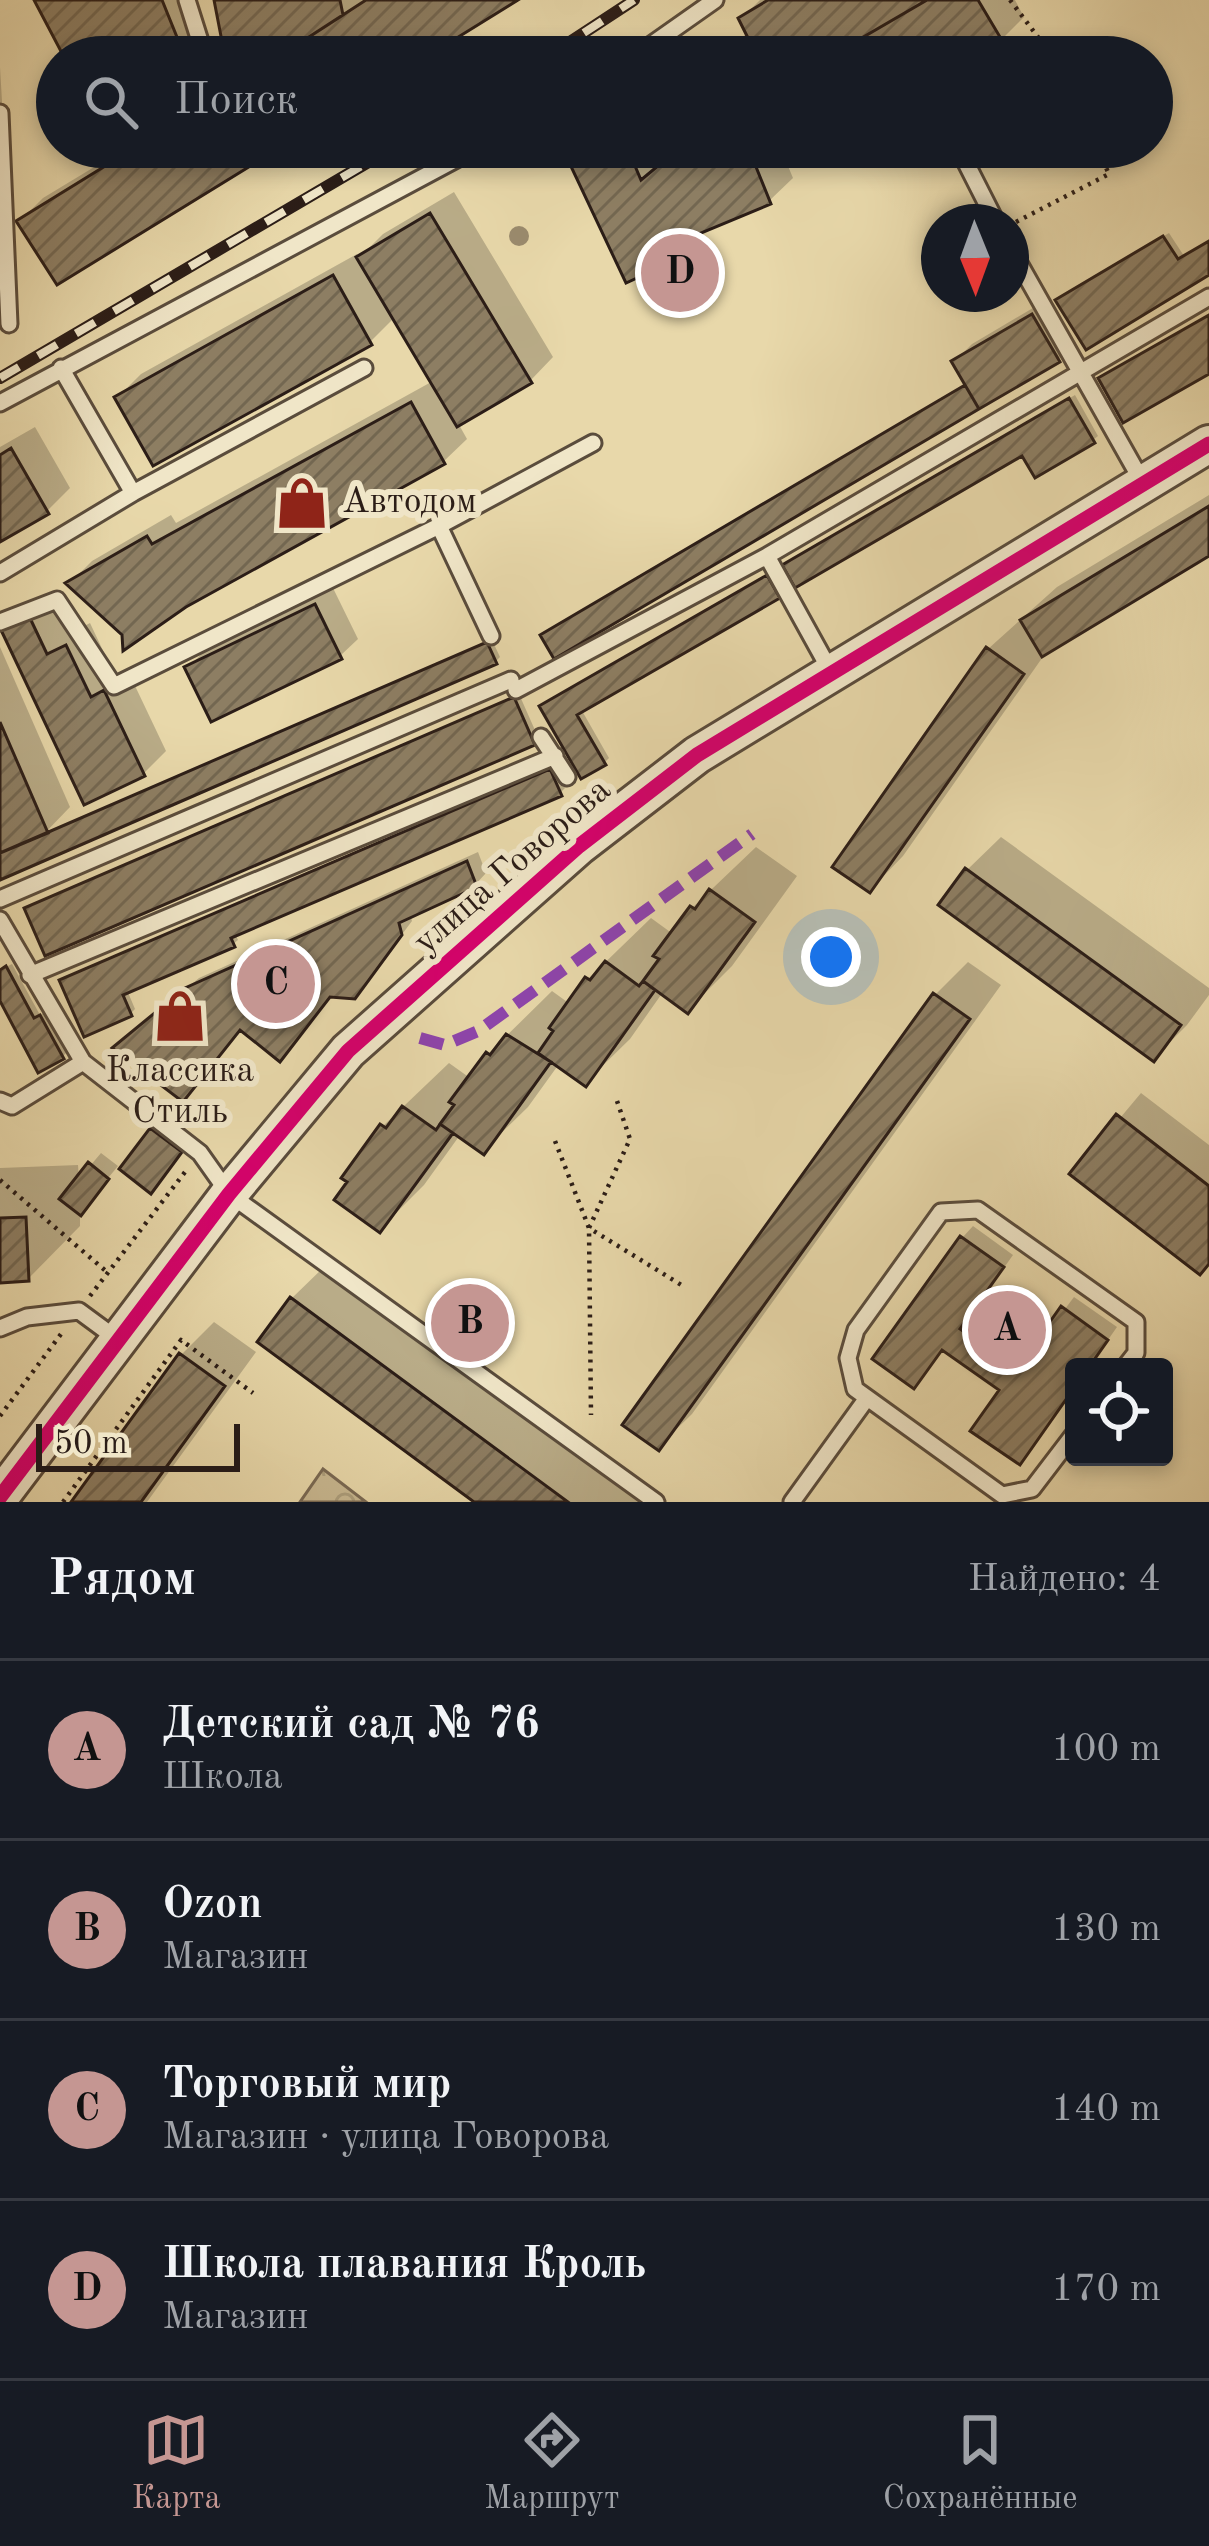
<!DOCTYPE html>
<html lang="ru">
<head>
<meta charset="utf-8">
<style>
	:root { --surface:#171b24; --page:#242831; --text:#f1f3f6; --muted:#9ea1a6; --line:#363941; --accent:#c59692 }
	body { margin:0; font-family:"Old Standard TT",serif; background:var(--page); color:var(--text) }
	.controls { position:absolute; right:36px; bottom:36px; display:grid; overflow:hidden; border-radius:12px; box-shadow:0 6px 18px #0003 }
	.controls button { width:108px; height:108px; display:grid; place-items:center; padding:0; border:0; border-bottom:3px solid var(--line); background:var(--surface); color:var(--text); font:60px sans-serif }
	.compass { position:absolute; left:921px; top:204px; width:108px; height:108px; border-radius:50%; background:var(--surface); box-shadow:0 6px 18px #0003; rotate:179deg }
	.scale { position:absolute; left:36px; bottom:30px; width:204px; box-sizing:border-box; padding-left:12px; border:6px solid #2b1d17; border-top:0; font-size:33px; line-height:42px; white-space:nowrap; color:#2b1d17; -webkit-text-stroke:9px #f0e6c8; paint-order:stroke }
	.you { position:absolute; left:831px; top:957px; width:42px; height:42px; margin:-30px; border:9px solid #fff; border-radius:50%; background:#1a73e8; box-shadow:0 0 0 18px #1a73e833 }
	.badge { display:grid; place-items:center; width:78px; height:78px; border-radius:50%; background:var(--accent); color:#111; font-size:39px; font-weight:700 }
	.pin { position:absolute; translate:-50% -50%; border:6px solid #fff; box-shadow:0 3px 12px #0006 }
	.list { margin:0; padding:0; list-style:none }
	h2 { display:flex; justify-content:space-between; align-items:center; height:156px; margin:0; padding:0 48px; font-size:51px }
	h2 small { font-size:39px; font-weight:400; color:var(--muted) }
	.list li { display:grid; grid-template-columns:78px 1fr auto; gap:36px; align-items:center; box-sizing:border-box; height:180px; padding:0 48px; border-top:3px solid var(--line) }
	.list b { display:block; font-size:45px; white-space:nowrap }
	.list p { margin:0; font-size:39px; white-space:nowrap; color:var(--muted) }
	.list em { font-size:39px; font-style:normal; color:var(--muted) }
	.icon { flex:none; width:66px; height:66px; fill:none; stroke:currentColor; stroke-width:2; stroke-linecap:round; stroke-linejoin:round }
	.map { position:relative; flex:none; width:1209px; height:1502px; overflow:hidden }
	.search { position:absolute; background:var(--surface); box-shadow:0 6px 18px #0003; left:36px; right:36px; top:36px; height:132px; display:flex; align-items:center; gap:30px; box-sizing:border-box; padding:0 42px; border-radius:66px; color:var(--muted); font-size:45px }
	.sheet { height:876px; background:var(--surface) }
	nav { display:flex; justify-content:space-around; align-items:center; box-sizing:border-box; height:168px; border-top:3px solid var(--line); background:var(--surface); font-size:33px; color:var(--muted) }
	nav a { display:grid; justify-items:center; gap:6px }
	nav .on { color:var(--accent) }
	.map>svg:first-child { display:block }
</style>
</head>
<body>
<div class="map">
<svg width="1209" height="1502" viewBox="0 0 1209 1502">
	<defs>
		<pattern id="forest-crowns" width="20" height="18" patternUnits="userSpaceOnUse" patternTransform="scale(3)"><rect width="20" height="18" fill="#c8b891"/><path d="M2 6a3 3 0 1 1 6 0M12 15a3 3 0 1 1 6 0" fill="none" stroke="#ac9e7c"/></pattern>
		<pattern id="building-hatch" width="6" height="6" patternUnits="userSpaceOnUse" patternTransform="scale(3)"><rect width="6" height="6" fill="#8d7e63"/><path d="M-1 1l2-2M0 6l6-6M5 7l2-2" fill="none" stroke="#736751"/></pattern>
	</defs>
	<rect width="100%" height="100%" fill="#e8d8aa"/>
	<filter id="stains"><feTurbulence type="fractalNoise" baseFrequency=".00167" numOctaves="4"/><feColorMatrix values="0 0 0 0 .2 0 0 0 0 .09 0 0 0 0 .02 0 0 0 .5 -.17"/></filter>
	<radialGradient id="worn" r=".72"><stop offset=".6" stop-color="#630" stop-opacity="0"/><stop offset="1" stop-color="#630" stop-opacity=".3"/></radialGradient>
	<path fill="url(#forest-crowns)" stroke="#7a6a54" stroke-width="3" d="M323,1469L366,1502H300Z"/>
	<path fill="#0003" d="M37,0H194L217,57H68Z
		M217,0H513L420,57H228Z
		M760,0H1015L1024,17L1001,40L962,57H731L728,52L748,32L741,19Z
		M0,67L4,135L0,139Z
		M116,147H275L20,221L43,198L119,152Z
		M583,147H660L665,160L681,147H780L793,178L769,201L700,233L677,256L571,159Z
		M454,192L553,357L530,381L458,423L467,439L443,462L124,634L70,583L92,561L171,515L176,523L433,381L395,317L370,342L118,397L141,374L357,254L359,258L383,234Z
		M1169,233L1184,256L1209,242V271L1064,296Z
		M1050,298L1075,342L1058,360L968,384L955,361L972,344Z
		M1075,395L1098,436L1093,440L1023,452L791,561Z
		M35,427L70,488L47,511L0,538V447Z
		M1209,495V553L1047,651L903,856L870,890L988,649L1057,587Z
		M772,573L783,591L778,596L581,709L609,758L604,763L547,702Z
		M333,588L358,639L340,656L188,668L205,650Z
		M53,595L71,633L90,623L115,676L127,669L166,751L143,774L5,630Z
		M492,640L500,657L495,662L0,876V647L70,807L43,835Z
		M519,694L538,737L533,742L28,909Z
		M555,766L565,788L560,793L235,933L238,940L233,944L127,990L135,1009L130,1014L63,980Z
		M1001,837L1209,988V995L1187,1025L1154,1058L967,870Z
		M756,847L797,876L732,966L688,1010L663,992L630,1039L585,1083L559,1064L528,1107L483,1151L460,1135L424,1185L380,1229L383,1126L449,1063L470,1078L488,1054L552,991L570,1004L588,979L651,918L673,934L692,908Z
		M478,852L486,873L475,885L410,914L412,921L365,984L241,1027L128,1037L199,978Z
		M968,962L1001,985L692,1414L658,1447L935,995Z
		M12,964L40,1015L45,1012L67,1052L62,1057L0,994V970Z
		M1141,1093L1209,1145V1262L1074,1173Z
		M163,1119L191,1139L162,1178L152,1130Z
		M101,1153L118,1166L80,1212V1226L28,1279L0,1280V1168L78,1165L79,1179Z
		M973,1226L1013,1255L969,1317L1028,1358L1074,1297L1117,1327L1089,1367H1074V1389L1019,1462L1003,1389L944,1347L914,1385L962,1238Z
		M326,1265L646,1502H479L261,1341L292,1298Z
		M458,1291L512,1330L501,1346L453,1296Z
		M214,1322L256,1352L147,1502H75L181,1355Z"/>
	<path fill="url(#building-hatch)" stroke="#2b1d17" stroke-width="3" d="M34,0H162L185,57H64Z
		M214,0H340L343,15L278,57H225Z
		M366,0H518L426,57H278Z
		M768,0H927L829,57H728L725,51L748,38L738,18Z
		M927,0H978L1003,42L970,57H829Z
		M136,147H281L57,285L16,221Z
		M589,147H627L641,180L665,160L693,158L688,147H748L771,204L672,245L678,259L626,283L567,158Z
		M430,213L532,383L457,427L356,257Z
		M1163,236L1178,259L1209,241V275L1086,350L1055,300Z
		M333,275L372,345L153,466L114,397Z
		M1032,314L1060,362L979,409L951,361Z
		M1209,315V374L1123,423L1098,378Z
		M965,385L979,409L554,659L540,635Z
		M1069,398L1095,443L1035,478L1022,456L795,588L782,565Z
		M411,402L445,464L186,607L123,651L122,635L65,583L147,536L152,544Z
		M11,448L49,514L0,542V455Z
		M1209,506V556L1042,657L1020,620Z
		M767,575L780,598L577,715L606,765L581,779L539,706Z
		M315,604L342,659L211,722L184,667Z
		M29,616L47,654L66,645L91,697L104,690L145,776L84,805L1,630Z
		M487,642L497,664L0,880V853Z
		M986,647L1024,674L870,893L832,867Z
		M514,697L535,745L45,956L24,908Z
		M0,722L48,833L0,853Z
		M550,769L562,796L231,938L235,947L123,995L132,1016L84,1037L59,980Z
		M467,861L477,887L399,923L402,935L355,999L330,997L280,1062L240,1030L183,1102L112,1048L185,988Z
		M965,868L1181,1025L1154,1062L938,905Z
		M709,889L755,922L688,1014L643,981L659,959L653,956L690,906L695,909Z
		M605,961L639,986L643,981L655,990L586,1087L538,1053L553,1031L549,1028L585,977L590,980Z
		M6,966L34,1018L40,1015L64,1059L38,1073L0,1001V970Z
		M933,993L970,1019L659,1451L622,1425Z
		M506,1034L551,1062L484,1155L440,1124L454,1105L449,1102L486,1052L490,1055Z
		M402,1106L436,1130L440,1124L453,1133L380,1233L334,1200L347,1182L341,1178L380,1124L386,1128Z
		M1116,1114L1209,1186V1264L1200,1275L1069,1174Z
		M150,1128L182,1152L151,1194L119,1169Z
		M88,1162L109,1179L81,1216L59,1199Z
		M26,1217L29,1281L0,1283V1218Z
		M960,1236L1004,1267L960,1329L1017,1369L1061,1306L1108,1340L1089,1367H1074V1388L1020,1465L970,1431L999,1390L942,1350L914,1389L872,1359Z
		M451,1294L510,1336L496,1355L438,1313Z
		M290,1297L568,1502H474L257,1342Z
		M179,1353L225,1386L141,1502H71Z"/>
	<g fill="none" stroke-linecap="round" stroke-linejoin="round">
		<g stroke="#5a4c3c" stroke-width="21">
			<path id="service" d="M187,0L205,57
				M634,57L715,0
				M0,113L9,324
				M958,147L996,222
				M1011,249L1143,483
				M0,403L479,147
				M133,493L364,368
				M439,526L491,636
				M767,556L831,672
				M0,573L133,493L61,368
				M0,622L57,600L114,686L439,526L593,443
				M516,690L767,556L1209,297
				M541,737L567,777
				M0,899L511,680
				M0,920L83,1062L200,1153L229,1194L656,1502
				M30,975L555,756
				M0,1101L12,1106L83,1062
				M0,1328L27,1317L79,1311L117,1339
				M1074,1434L1032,1489L1002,1495L855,1389L848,1358L856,1330L941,1212L978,1210L1136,1322V1353L1125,1367
				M792,1502L867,1398"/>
		</g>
		<g stroke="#5a4c3c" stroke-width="42">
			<path id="tertiary" d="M0,1497L229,1194L348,1051L579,846L697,755L1209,444"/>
		</g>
		<path stroke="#2b1d17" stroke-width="4.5" stroke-dasharray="3 6" stroke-linecap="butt" d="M1010,0L1053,57
			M1016,222L1109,174L1096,147
			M617,1101L630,1139L589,1228L683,1286
			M555,1141L589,1228L591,1415
			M0,1180L107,1272
			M90,1296L185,1172
			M0,1416L61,1334
			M63,1502L181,1340L253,1393"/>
		<use href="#service" stroke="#f0e6c8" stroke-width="15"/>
		<use href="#tertiary" stroke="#f0e6c8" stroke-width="36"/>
		<g stroke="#2b1d17" stroke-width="12">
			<path id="rail" d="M547,57L634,0
				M0,378L394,147"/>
		</g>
		<use href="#rail" stroke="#f0e6c8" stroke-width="8" stroke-dasharray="22" stroke-linecap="butt"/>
		<path stroke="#8e44ad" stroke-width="12" stroke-dasharray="24 12" stroke-linecap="butt" d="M420,1038L445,1045L478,1031L752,834"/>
		<g stroke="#f0e6c8" stroke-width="22">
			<path id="cycleway" d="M0,1497L229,1194L348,1051L579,846L697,755L1209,444"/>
		</g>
		<use href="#cycleway" stroke="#d6006c" stroke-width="15"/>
	</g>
	<circle fill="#9a8b6e" cx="519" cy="236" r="10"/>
	<defs>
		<g id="shop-bare" transform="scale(4.14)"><path d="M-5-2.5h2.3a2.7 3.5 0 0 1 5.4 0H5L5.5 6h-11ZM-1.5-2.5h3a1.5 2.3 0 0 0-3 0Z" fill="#8f2418" stroke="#f0e6c8" stroke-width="2.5" paint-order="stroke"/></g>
	</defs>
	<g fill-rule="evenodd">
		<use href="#shop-bare" x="302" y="503"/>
		<use href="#shop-bare" x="180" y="1016"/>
	</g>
	<g text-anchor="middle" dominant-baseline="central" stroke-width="12" stroke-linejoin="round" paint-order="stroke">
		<g font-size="36" fill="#2b1d17" stroke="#f0e6c8" text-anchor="start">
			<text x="342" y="503">Автодом</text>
			<text x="180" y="1072" text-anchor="middle">Классика<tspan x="180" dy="41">Стиль</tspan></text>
		</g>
		<g font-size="36" fill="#2b1d17" stroke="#f0e6c8">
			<text transform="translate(513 867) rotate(-41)">улица Говорова</text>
		</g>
	</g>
	<rect width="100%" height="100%" filter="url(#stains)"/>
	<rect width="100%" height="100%" fill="url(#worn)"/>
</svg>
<div class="controls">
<button><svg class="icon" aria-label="locate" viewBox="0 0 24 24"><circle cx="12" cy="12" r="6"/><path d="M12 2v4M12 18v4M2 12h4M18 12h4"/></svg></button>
</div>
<svg class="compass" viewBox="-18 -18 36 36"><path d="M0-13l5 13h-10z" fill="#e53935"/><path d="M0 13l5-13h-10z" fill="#9ea1a6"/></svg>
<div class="scale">50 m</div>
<div class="you"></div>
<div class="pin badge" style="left:1007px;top:1330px">A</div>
<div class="pin badge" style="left:470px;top:1323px">B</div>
<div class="pin badge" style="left:276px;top:984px">C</div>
<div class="pin badge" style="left:680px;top:273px">D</div>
<div class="search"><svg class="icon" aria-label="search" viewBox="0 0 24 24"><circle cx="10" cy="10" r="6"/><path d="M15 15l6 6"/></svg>Поиск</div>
</div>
<section class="sheet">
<h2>Рядом<small>Найдено: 4</small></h2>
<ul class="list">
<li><span class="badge">A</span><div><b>Детский сад № 76</b><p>Школа</p></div><em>100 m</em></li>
<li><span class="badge">B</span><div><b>Ozon</b><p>Магазин</p></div><em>130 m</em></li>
<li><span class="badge">C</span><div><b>Торговый мир</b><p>Магазин · улица Говорова</p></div><em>140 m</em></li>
<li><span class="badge">D</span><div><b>Школа плавания Кроль</b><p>Магазин</p></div><em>170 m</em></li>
</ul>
</section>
<nav>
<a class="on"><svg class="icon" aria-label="map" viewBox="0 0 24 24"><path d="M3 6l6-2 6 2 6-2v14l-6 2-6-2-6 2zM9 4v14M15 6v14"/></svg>Карта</a>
<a><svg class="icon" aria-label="directions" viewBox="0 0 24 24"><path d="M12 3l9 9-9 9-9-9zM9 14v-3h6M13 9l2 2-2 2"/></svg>Маршрут</a>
<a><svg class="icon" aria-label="saved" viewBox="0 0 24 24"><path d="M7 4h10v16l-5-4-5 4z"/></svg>Сохранённые</a>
</nav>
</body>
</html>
